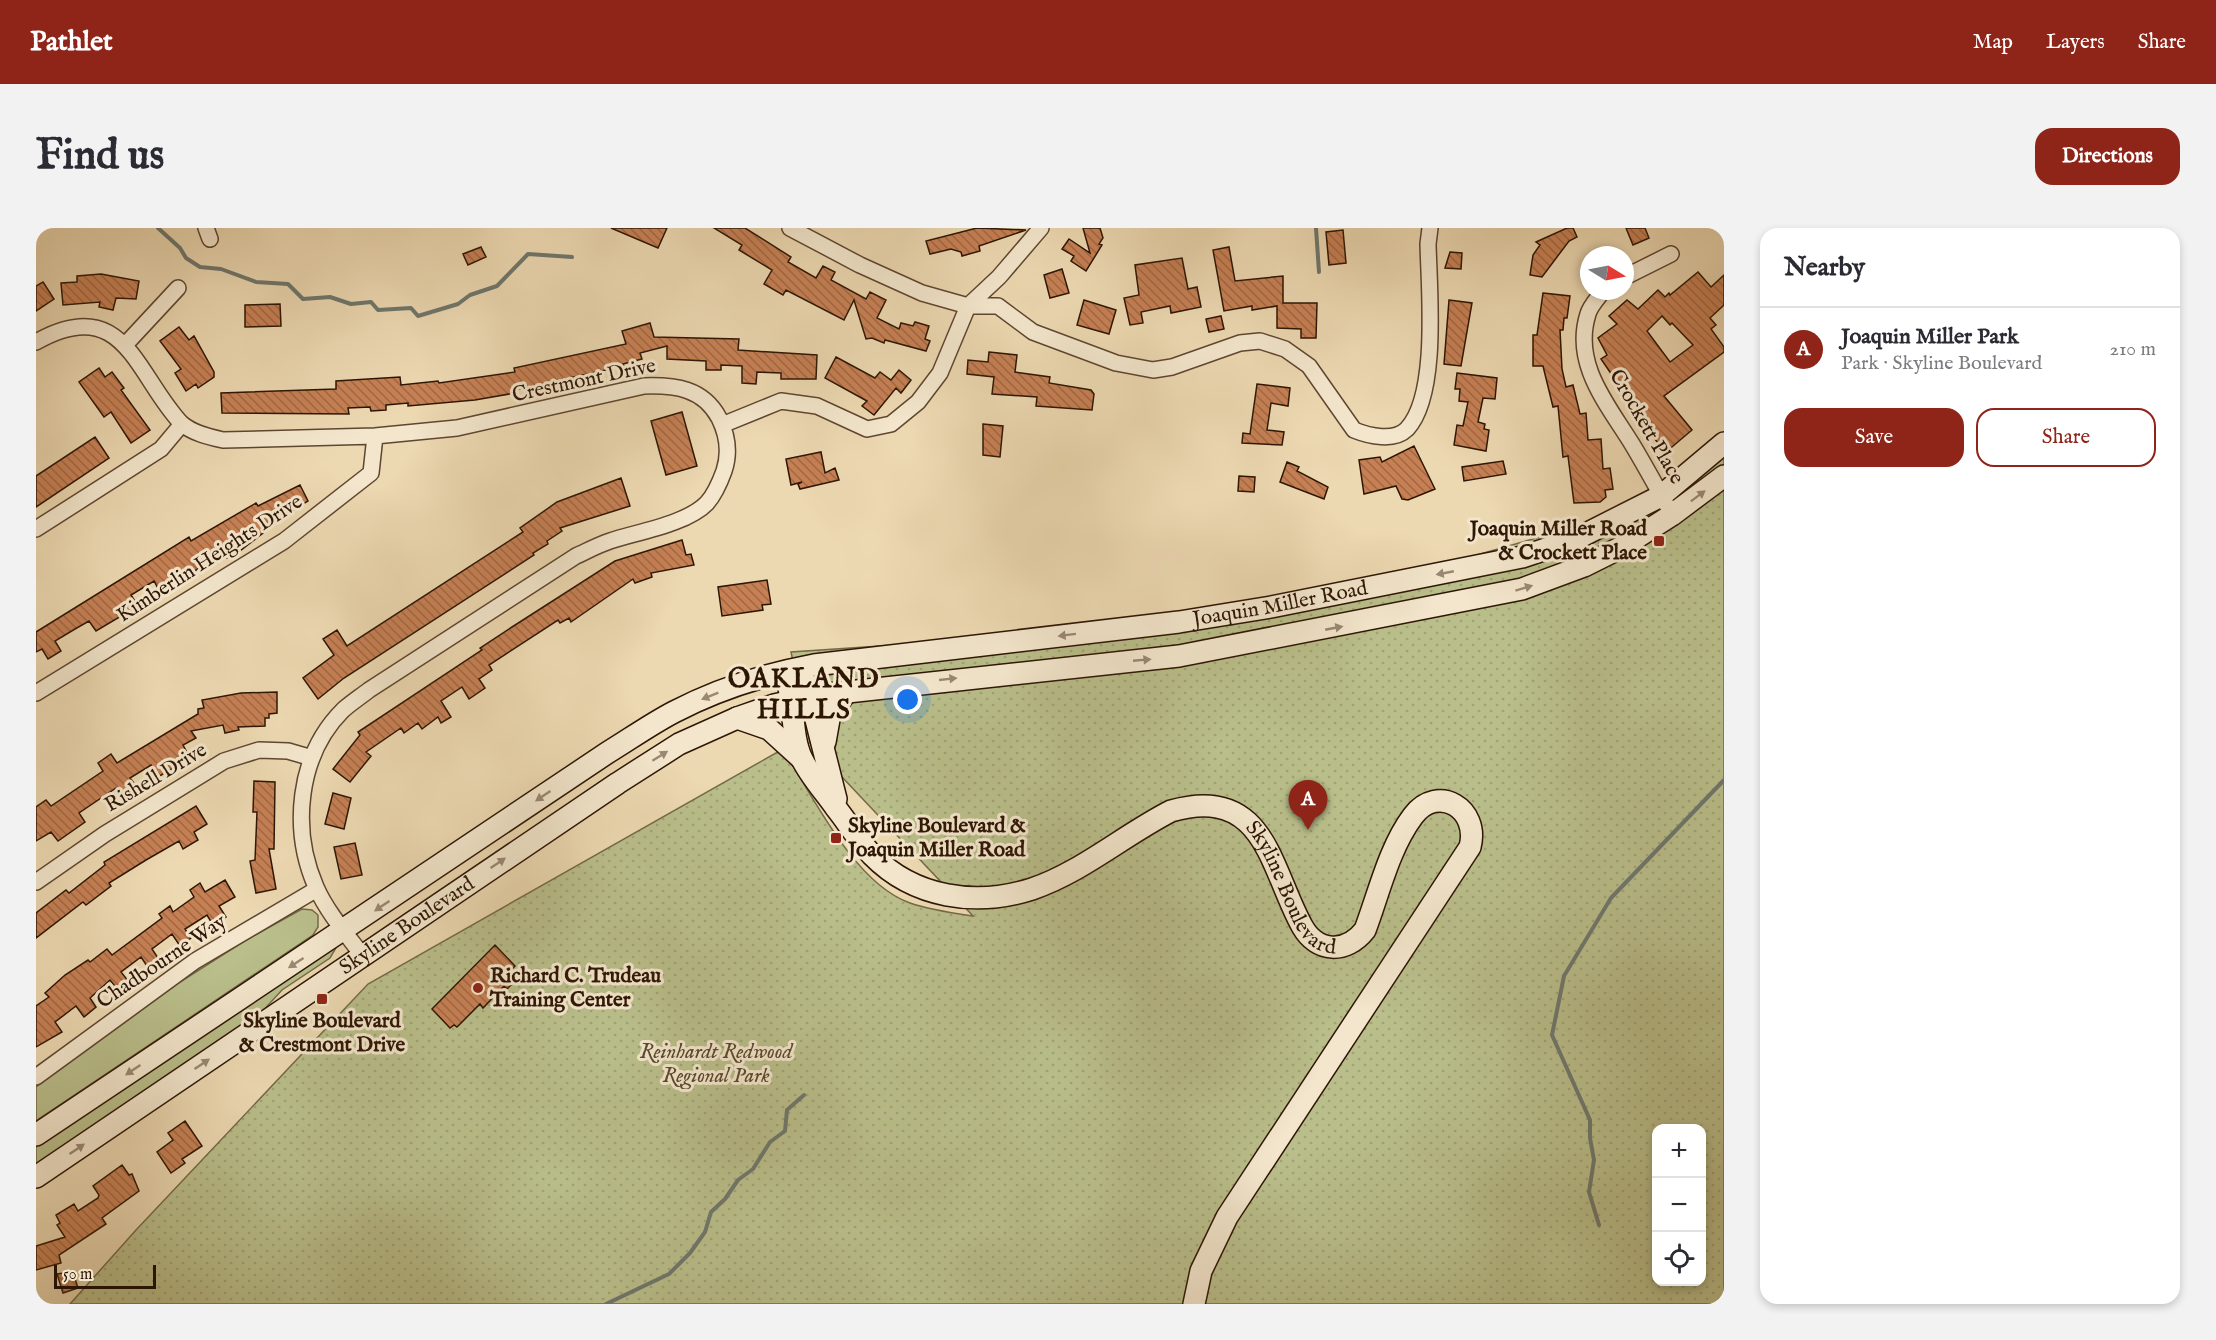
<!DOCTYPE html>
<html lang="en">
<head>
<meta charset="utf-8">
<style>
	:root { --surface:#fff; --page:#f2f2f3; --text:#2b2b33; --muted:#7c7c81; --line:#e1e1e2; --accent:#8f2418 }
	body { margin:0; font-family:"IM FELL English",serif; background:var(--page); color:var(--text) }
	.controls { position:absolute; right:18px; bottom:18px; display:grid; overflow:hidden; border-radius:12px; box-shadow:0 3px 9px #0003 }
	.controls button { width:54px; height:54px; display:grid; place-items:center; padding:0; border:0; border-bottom:2px solid var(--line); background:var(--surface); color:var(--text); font:30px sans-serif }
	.compass { position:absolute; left:1544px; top:18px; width:54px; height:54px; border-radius:50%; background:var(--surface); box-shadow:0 3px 9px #0003; rotate:100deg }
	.scale { position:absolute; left:18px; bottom:15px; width:102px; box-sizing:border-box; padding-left:6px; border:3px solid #2e1605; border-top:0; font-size:16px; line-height:21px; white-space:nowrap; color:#2e1605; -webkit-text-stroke:4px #f3e6cc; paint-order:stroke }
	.you { position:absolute; left:872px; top:472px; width:21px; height:21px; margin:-15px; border:4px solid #fff; border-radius:50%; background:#1a73e8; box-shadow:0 0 0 9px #1a73e833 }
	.badge { display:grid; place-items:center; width:39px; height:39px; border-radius:50%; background:var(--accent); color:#fff; font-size:20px; font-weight:700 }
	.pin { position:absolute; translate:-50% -50px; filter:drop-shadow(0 2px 3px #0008) }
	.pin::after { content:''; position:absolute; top:32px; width:21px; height:18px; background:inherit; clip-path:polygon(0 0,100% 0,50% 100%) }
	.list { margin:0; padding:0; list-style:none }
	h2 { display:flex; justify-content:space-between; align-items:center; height:78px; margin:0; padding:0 24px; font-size:26px }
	h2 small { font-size:20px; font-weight:400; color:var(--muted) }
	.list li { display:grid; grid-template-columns:39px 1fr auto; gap:18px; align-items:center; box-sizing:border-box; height:84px; padding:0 24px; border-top:2px solid var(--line) }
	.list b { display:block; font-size:22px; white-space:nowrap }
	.list p { margin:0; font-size:20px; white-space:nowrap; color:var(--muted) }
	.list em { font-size:20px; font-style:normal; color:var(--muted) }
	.actions { display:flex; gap:12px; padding:18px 24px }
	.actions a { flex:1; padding:14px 0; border:2px solid var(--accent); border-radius:18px; text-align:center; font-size:21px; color:var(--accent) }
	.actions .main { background:var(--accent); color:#fff }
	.icon { flex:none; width:33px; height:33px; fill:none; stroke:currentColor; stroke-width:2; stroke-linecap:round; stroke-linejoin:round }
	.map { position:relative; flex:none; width:1688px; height:1076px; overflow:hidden; border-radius:18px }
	header { display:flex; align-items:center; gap:36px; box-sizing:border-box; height:84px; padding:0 30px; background:var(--accent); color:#fff }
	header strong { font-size:28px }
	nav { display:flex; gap:33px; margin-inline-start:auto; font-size:21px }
	.intro { display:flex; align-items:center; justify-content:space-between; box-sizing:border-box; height:144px; padding:0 36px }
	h1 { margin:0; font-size:42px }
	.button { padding:15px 27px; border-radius:18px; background:var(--accent); color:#fff; font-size:21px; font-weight:700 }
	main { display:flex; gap:36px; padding:0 36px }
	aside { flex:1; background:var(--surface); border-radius:18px; box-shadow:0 3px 9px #0003 }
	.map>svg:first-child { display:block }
</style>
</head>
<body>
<header>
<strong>Pathlet</strong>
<nav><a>Map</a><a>Layers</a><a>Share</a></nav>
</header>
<div class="intro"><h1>Find us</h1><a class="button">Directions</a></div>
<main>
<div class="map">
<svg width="1688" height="1076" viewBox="0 0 1688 1076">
	<defs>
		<pattern id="park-dots" width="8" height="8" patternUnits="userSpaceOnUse" patternTransform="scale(1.5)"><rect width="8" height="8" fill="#b9be8a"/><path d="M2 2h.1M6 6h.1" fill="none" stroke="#9fa376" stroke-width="1.8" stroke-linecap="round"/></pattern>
		<pattern id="building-back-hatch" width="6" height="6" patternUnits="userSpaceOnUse" patternTransform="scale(1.5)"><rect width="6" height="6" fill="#c68054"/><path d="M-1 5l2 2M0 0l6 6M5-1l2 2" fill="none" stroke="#a16844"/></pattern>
	</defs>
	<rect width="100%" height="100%" fill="#ecd8b1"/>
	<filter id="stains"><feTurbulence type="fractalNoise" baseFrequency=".00333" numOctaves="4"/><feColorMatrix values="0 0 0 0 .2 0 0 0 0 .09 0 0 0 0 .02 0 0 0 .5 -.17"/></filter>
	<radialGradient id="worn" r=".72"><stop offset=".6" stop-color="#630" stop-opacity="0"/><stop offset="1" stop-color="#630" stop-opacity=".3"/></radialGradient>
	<path fill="#b9be8a" stroke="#746a48" stroke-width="1.5" d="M266,681L276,682L282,687V699L277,707L0,893V859L144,754L210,712Z
		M301,718L294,730L246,762L223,787L0,938V917Z"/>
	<path fill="url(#park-dots)" stroke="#746a48" stroke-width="1.5" fill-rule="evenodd" d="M1688,213V1076H34L100,1002L332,756L747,521C777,569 819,656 874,675C894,682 916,685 937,688L774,515L755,424L979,409L1186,382L1381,344L1585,286ZM1620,900H1666V1054H1620Z"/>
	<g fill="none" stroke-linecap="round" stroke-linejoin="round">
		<path stroke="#6f776d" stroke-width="4" d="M122,0L144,20L150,30L164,39L185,41L220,54L252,56L267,71L294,69L315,76L335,74L342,82L375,80L382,88L422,76L434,67L461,58L492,26L536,29
			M1280,0L1283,44
			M1563,997L1553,964L1558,932L1554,910V892L1516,807L1528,748L1575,670L1688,552
			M570,1076L633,1046L654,1025L669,1004L675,984L689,971L702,952L717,941L734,914L749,903L751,882L768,867"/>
	</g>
	<path fill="url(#building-back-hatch)" stroke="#2e1605" stroke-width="1.5" fill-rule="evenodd" d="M575,0H631L622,20Z
		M678,0H709L755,29L752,34L780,50L787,38L799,44L795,52L830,71L834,64L850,72L841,90L863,101L865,95L877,98L879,94L893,98L889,111L894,113L890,123L849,112L848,115L836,110L830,111L818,72L808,92L750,62L747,67L728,56L736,42L703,22L706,17Z
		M941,0L990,2L943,18L944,23L926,28L925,24L915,21L894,26L890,13Z
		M1047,0H1064L1067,10L1063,16L1066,17L1050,43L1035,33L1038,28L1026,21L1033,11L1054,25Z
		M1531,0H1537L1541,9L1533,13L1506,49L1494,47L1497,27L1504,17L1500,14Z
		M1590,0H1609L1613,10L1597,17Z
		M1307,2L1310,35L1293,37L1290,4Z
		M445,19L450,29L432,37L427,26Z
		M1193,19L1199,53L1247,48V75H1281L1280,110H1265V101L1241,100V78L1216,82V78L1188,83L1177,22Z
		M1414,24L1426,25L1425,41L1409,40Z
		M1146,30L1152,61L1161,59L1165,79L1135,85L1134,78L1105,84L1107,95L1094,97L1088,70L1103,67L1099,37Z
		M1026,41L1033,65L1014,70L1008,47Z
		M1662,44L1675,59L1688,47V77L1674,90L1680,97L1675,101L1688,119V124L1628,168L1656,202L1630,224L1603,193L1606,191L1565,131L1571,127L1562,110L1581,96L1573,88L1591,72L1602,81L1622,62L1629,69L1633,65L1634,67ZM1626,88L1634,97L1636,95L1657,117L1634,134L1611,103Z
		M65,46L103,53L100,71L80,70L77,82L63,79L64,74L27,77L25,55L41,54V48Z
		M7,54L18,71L0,83V58Z
		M1507,65L1534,68L1531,90H1528L1527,102H1524L1526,141L1530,159L1537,157L1544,186L1550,185L1552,212L1565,211L1567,241L1574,240L1577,261L1569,262L1570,269L1564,274L1538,275L1532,228L1527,229L1522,178L1517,179L1507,138H1497V107H1501Z
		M1048,72L1080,82L1073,106L1041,97Z
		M1413,72L1436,75L1425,138L1408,136Z
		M244,76L245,98L209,99V77Z
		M1185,88L1188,101L1173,104L1170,91Z
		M614,95L618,109L703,111L702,122L781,127L780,151H745V145L721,144L720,156L706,155V138L685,137V142H670V133L631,131V118L604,125L606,131L587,136L588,138L478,162L479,165L439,172L372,178V175L350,177V182L335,183L334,179L312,180L313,186L186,185L185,165L300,161V153L364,149L365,157L402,153L403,155L479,144L478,140L590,116L586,103Z
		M143,99L153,112L158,108L178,144V149L162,160L160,156L150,163L139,145L145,141L124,113Z
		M953,124L981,127L979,144L1014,149L1013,155L1055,162L1058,166L1056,182L1000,178L1001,169L956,166L958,149L931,146L932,132L952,134Z
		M800,129L839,150L844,144L855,152L863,142L875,152L865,165L860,160L838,187L826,178L831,173L789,150Z
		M63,140L69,149L76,144L88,160L85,162L114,202L95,215L75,184L68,189L43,154Z
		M1421,145L1461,150L1459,171L1447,170L1442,194L1449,196L1448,201L1453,202L1450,223L1418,217L1421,197L1427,198L1432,174L1423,173L1424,161H1419Z
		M1221,156L1254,160L1252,178L1235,175L1231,202L1248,204L1246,217L1206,215L1207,205L1214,206Z
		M646,184L661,238L630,247L615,193Z
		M947,196L967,198L964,229L947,227Z
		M59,209L73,230L0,279V248Z
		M1378,218L1399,261L1372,272L1366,271L1360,258L1328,266L1323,232L1344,229L1346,234Z
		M785,224L789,245L799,240L803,252L764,261L762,256L766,254L755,257L750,231Z
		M1467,233L1470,246L1428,253L1426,239Z
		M1251,234L1263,239L1261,243L1292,259L1288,271L1244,254Z
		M1203,248L1219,249L1218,264L1202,263Z
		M585,250L594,278L524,300L526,303L511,313L512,316L497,325L498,327L308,450L282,471L267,450L298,427L287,411L301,402L311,418L487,304L484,300L521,274Z
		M264,257L272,273L233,297L235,299L205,322L191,330L188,325L124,364L118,353L95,367L102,378L60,403L53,393L39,401L19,413L25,423L12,431L6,421L0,424V404L153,309L155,313L220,275L222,278Z
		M646,312L650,327L655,326L658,337L615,345L616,349L599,355L597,351L535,394L533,390L524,395L522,392L453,437L456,442L443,451L449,460L433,471L426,459L405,473L415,489L405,495L402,489L386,501L382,495L368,505L365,500L330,524L335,528L314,554L297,541L324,507L322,504L446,422L444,420L476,399L579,333Z
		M731,352L735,376L726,377L727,382L686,388L682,359Z
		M241,464V485L233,486V490H229V498L202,499L203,502L189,505L187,497L155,503L160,510L147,517L154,530L122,549L115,537L94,550L101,559L86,569L80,560L43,585L49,594L22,613L15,604L0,613V579L10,572L15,578L67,543L62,535L75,526L81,535L162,486V481L168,480L166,472L205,465Z
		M218,553L239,554L238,621H233L240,661L220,665L214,633L219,632L221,584H217Z
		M297,565L315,570L308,601L289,596Z
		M160,578L171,596L158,604L162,612L147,621L143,613L110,632L73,655L75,658L50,677L47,674L0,710V685L30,662L33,665L69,637L68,634Z
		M319,615L326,647L305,651L298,619Z
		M189,652L199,669L183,678L190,689L177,697L171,687L149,701L155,710L144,718L136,706L116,721L124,733L113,741L105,729L85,744L93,754L82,762L74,752L54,770L60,779L48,789L40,778L19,794L26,804L0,819V778L13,769L9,765L29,747L52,732L54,734L71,721L76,727L126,690L123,686L134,678L137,684L158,669L154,662L164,655L169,664Z
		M459,717L479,738L473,744L480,752L471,761L468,758L447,780L444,776L421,799L418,797L414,800L396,781Z
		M149,893L166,918L146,931L149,935L135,945L121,924L137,912L132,905Z
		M86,937L93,947L96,946L103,963L66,990L70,996L23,1027L25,1035L0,1042V1018L29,1009L21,997L24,995L20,987L38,976L42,983L62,970L63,967L57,958Z
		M37,1044L42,1060L27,1065L21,1046Z"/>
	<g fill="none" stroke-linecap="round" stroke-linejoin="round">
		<g stroke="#5e4630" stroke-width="18">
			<path id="minor" d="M170,0L174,11
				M754,0L824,37L886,65L932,78H962L997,104L1080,135L1117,142L1136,139L1204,115L1224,113L1249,121L1273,138L1318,202C1333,208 1358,214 1371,201C1403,167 1393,61 1392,16L1394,0
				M1589,49L1635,26
				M1567,63C1562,70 1554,78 1552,86C1536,136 1572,177 1596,216C1608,236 1619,256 1630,276
				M0,114C88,64 100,147 145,195C156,205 173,209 187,212L339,208L421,200L608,158C639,157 667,160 683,190C691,206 694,225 688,243C684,254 679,266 671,275C651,296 601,304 574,313C562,317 551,323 540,328L333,462C324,469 315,475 307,482C261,528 255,602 280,659C291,684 311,707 327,728
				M89,117L142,60
				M686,197L745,173L781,178L831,201L855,196L882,174L904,145L932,78L963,49L1005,0
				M0,301L125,221L146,196
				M0,465L248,313L335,245L339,208
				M0,654L69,606L188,533L223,522L252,523L276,530
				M0,849L159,733L281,661"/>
		</g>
		<g stroke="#2e1605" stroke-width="24">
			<g id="secondary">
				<path d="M771,456L800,571"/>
				<path id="s1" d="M753,460C758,482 756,511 766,531C774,548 789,564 800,580C812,595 822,612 836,627C878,670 940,679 996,661C1046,644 1088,607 1135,583C1229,556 1234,640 1266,698C1281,725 1310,726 1329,702C1343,665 1353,620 1377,588C1402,555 1444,581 1434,619L1191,989L1165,1043L1158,1076"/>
				<path d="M701,490L733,501L765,530"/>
				<path d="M789,514L794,486L812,462"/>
				<path id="s2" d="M0,907L571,525C594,511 615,496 638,484C682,461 730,446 778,437L1143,394L1235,379L1486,329L1540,311L1625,268L1688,215"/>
				<path id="s3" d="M0,949L582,555L643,516L701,490L738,477L784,467L1143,428L1486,361L1548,338L1586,319L1636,287L1688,248"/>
			</g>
		</g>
		<use href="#minor" stroke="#f3e6cc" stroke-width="15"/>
		<use href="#secondary" stroke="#f3e6cc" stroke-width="21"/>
	</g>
	<defs><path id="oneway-solid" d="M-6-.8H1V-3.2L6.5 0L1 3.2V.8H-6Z" transform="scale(1.5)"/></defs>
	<g fill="#9a8872">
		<use href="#oneway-solid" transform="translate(1662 268) rotate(-37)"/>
		<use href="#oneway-solid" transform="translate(1409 345) rotate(169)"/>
		<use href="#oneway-solid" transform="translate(1488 360) rotate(-17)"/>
		<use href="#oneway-solid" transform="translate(1298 400) rotate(-11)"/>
		<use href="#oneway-solid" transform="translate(1031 407) rotate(173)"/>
		<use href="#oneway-solid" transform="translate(1106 432) rotate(-5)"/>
		<use href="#oneway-solid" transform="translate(912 451) rotate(-6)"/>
		<use href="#oneway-solid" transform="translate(674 468) rotate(158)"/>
		<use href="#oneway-solid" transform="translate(624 528) rotate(-32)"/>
		<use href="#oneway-solid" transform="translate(507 568) rotate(146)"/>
		<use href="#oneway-solid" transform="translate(462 635) rotate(-34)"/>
		<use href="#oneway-solid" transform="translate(346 678) rotate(146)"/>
		<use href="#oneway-solid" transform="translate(260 735) rotate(147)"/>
		<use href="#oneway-solid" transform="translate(166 836) rotate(-34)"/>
		<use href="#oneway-solid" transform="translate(97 842) rotate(146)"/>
		<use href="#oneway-solid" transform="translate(41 921) rotate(-34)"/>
	</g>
	<g fill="#8f2418" stroke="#f3e6cc" stroke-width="2">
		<rect x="1617" y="307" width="12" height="12" rx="3"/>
		<rect x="794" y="604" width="12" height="12" rx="3"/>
		<circle cx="442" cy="760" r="6"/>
		<rect x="280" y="765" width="12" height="12" rx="3"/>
	</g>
	<g text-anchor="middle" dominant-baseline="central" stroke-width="6" stroke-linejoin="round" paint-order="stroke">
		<g font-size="21" fill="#2e1605" stroke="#f3e6cc">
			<text transform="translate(548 153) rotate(-12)">Crestmont Drive</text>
			<text transform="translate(1610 199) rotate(60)">Crockett Place</text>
			<text transform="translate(174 331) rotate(-33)">Kimberlin Heights Drive</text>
			<text stroke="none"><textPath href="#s2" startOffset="1384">Joaquin Miller Road</textPath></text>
			<text transform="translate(120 550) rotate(-31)">Rishell Drive</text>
			<text stroke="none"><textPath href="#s1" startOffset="686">Skyline Boulevard</textPath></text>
			<text stroke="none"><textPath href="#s3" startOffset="448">Skyline Boulevard</textPath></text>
			<text transform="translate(126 734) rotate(-34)">Chadbourne Way</text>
		</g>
		<g font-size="21" font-weight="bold" fill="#2e1605" stroke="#f3e6cc" text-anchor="start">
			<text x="1611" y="301" text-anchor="end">Joaquin Miller Road<tspan x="1611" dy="24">&amp; Crockett Place</tspan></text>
			<text x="812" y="598">Skyline Boulevard &amp;<tspan x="812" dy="24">Joaquin Miller Road</tspan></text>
			<text x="454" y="748">Richard C. Trudeau<tspan x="454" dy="24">Training Center</tspan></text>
			<text x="286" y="793" text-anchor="middle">Skyline Boulevard<tspan x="286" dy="24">&amp; Crestmont Drive</tspan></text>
		</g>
		<g font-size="21" font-style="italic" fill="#58482d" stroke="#f3e6cc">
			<text x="680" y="824">Reinhardt Redwood<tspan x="680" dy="24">Regional Park</tspan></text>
		</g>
		<g font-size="27" font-weight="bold" letter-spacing="1.5" fill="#2e1605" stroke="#f3e6cc">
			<text x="768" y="452">OAKLAND<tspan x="768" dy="31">HILLS</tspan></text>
		</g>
	</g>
	<rect width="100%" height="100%" filter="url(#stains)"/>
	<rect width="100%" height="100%" fill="url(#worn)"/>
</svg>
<div class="controls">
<button>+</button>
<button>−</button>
<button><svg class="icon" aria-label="locate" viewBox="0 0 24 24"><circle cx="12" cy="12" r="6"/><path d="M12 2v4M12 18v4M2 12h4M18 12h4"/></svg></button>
</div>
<svg class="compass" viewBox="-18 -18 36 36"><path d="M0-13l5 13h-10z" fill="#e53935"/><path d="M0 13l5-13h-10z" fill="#7c7c81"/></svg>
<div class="scale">50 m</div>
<div class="you"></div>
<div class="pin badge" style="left:1272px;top:602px">A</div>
</div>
<aside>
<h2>Nearby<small></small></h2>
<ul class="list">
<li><span class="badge">A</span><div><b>Joaquin Miller Park</b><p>Park · Skyline Boulevard</p></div><em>210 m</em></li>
</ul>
<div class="actions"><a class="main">Save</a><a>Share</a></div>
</aside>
</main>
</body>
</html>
